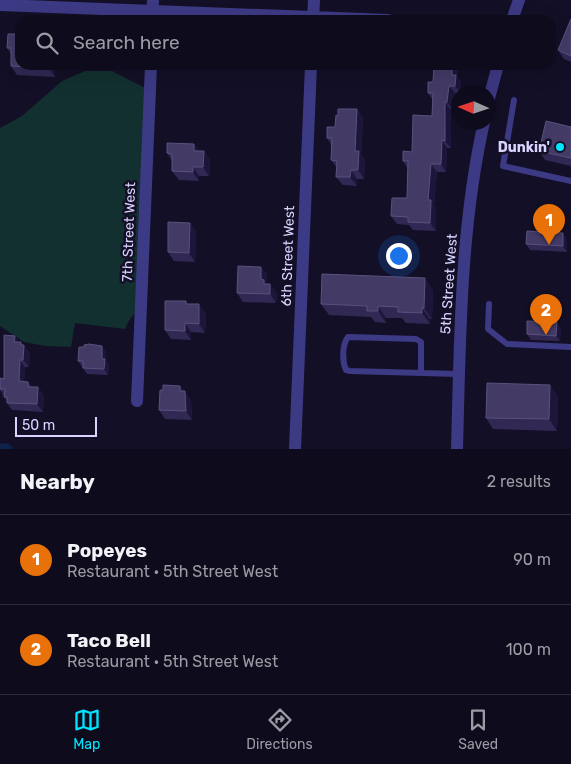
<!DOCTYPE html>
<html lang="en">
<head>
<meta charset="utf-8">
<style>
	:root { --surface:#0e0b1c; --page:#171425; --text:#f1f3f6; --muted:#9b9ba3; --line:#2e2b3b; --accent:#00e5ff }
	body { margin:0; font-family:Rubik,sans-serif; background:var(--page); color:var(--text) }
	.compass { position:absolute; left:451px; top:85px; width:45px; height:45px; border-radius:50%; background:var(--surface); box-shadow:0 5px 20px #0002; rotate:273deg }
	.scale { position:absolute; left:15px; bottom:12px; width:82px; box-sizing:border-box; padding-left:5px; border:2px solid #d9d4ff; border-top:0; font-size:14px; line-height:18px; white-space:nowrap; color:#d9d4ff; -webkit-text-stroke:4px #130f26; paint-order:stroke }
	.you { position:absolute; left:398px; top:255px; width:18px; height:18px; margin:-12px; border:4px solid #fff; border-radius:50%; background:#1a73e8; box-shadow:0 0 0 8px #1a73e833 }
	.badge { display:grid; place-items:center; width:32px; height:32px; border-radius:50%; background:var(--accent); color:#fff; font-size:16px; font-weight:700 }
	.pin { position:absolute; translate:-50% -41px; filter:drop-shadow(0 1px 2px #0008) }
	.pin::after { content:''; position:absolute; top:26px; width:18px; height:15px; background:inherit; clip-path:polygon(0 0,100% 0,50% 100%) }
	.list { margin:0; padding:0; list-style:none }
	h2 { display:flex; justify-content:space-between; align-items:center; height:65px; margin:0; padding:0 20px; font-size:21px }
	h2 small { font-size:16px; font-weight:400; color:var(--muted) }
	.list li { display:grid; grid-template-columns:32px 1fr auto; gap:15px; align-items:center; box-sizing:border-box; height:90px; padding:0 20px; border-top:1px solid var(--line) }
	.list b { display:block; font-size:19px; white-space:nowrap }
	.list p { margin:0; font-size:16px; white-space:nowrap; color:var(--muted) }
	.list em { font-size:16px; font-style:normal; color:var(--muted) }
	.icon { flex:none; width:28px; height:28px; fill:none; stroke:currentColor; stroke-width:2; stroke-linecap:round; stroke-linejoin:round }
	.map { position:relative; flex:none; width:571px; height:449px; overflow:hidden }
	.search { position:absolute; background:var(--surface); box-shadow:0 5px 20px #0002; left:15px; right:15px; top:15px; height:55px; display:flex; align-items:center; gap:12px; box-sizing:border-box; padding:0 18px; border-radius:15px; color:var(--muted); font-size:19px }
	.sheet { height:245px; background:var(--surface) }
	nav { display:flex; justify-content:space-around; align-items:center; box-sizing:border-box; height:70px; border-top:1px solid var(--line); background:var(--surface); font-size:14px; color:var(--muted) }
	nav a { display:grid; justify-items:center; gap:2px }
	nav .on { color:var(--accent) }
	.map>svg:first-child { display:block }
</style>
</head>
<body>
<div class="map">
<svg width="571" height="449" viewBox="0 0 571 449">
	<rect width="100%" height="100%" fill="#130f26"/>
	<path fill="#12302f" d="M85,71H112L151,91L141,305L128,322L125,329L75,323L71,347L45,346L24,342L0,326V128L22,116L62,81Z"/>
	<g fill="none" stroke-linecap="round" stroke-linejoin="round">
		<path stroke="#0c2248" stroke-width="11" d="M0,449H7"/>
		<path stroke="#3d3a85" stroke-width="6" d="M514,100L503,166L571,181
			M489,304L488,329L507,344L571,347
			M421,373V342L416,339L348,337C342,345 342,361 346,370L350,371L459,374"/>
		<path stroke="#3d3a85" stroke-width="12" d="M0,5L388,20
			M152,20L153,0
			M313,20L314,0
			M512,20L519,0
			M488,102L498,65
			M137,401L151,65
			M295,449L311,65
			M457,449C460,340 460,229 484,122"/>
	</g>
	<path fill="#312854" d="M571,19V62L564,59L558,50Z
		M8,34L20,65H55V77L17,75L11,66V54L7,48Z
		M334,65H362V69L336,68Z
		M434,65H458V78L461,83V92H458V94L455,93L453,110H451V148H447L446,172H437L434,205L436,208V231L413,230L409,225L397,224L391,216L407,198L408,169L403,161L412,152L432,116L433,100L428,93L433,82Z
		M357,109L363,118L361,155L365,160L364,179H357V186L343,185L336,177L337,168L331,160L332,146L327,138L335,127L338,116Z
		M571,127V166L545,160L539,151Z
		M194,144L199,151H204L210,160L209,176H199V181L179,180L172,171V161L167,153Z
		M196,231L195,262L174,261L168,252Z
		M567,239V252L530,250L526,244Z
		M261,267L267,275V284L277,293L276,303L243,302L237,293Z
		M433,290L432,319H430V324L406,323L402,318H386V323L375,322L371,317L329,315L321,304Z
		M186,301L188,304L206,313L205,333L191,332V340L171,339L165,330Z
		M561,328L560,341L531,340L527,334Z
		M19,342L23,345L30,353L29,367H25L24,381L28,382L32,387L44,395L43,412L12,410L7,403V401L4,397V396L0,390V378L4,379Z
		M106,352V361L109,365L108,375L87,374L78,361Z
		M180,386L191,400L192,420L165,419L159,410L163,390Z
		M558,396L557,431L493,429L486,418Z"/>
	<path fill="#1d163a" d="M49,65H55V77L49,68Z
		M452,65H458V78L461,83V92H460L455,86L452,75Z
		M449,86L455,93L453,110L447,102Z
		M445,102L451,110V148L445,141Z
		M357,109L363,118L361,155L365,160L364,179L358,170L355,151Z
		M442,140L447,148L446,172L441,164Z
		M194,144L200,153L194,151Z
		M204,151L210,160L209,176L203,167Z
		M431,164L437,172L434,205L436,208V231L430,223L428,200Z
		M193,167L199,176V181L193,172Z
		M351,170L357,179V186L350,177Z
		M190,223L196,231L195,262L189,253Z
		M563,233L567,239V252L563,246Z
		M261,267L267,275V284H270L277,293L276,303L261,279Z
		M425,278L433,290L432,319L424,308Z
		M199,304L206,313L205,333L199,324Z
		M378,306L386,318V323L378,311Z
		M422,308L430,319V324L422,313Z
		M557,322L561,328L560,341L556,336Z
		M185,323L191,332V340L185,331Z
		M15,336L20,344L14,342Z
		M21,342L24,347V345L30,353L29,367L23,360Z
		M102,346L106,352V361L109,365L108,375L104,369L102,359Z
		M20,360L25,367L24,389L19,381Z
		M550,385L558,396L557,431L549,419Z
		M180,386L185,394V391L191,400L192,420L186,411L180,391Z
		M38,387L44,395L43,412L37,404Z"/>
	<path fill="#433a66" stroke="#5a527e" d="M571,19V56L558,50Z
		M8,34H20V65H49V68L11,66V48H7Z
		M434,65H452V75H456L455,86H449L447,102H445V141L442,140L441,164H431L428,200H431L430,223L408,222V217L391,216L392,198H407L408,161H403V151L412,152L413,115L432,116L433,93H428V82H433Z
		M338,109H357L355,151H359L358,170H351L350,177H336L337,161L331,160L332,138H327V127H335L336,115L338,116Z
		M546,121L571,127V158L539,151Z
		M167,143L194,144V151H204L203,167H193V172L172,171V154L167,153Z
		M168,222L190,223L189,253L168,252Z
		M527,231L563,233V246L526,244Z
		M238,266L261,267V279L264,280V284H270V294L237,293Z
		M322,274L425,278L424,308H422V313L398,312V307L378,306V311H367V306L321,304Z
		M165,301H186V304H199V324L185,323V331L165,330Z
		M527,321L557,322L556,336L527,334Z
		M4,335L15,336L14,342H21V345H24L23,360H20L19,381L28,382V387H38L37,404L7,403V397H4L5,389H0V378L4,379Z
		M89,344L102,346V359H105L104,369L83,368V361H78L79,347H84V345Z
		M487,383L550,385L549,419L486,418Z
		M163,385L180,386V391H185L186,411L159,410L160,390H163Z"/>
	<circle fill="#00e5ff" stroke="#130f26" stroke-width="2" cx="560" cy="147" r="5"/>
	<g text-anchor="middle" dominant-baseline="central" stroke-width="5" stroke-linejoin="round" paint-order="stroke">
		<g font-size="14" font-weight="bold" fill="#d9d4ff" stroke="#130f26" text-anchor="end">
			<text x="550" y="147">Dunkin'</text>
		</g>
		<g font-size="14" fill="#d9d4ff" stroke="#130f26">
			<text transform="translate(129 232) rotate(-88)">7th Street West</text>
			<text transform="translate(288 256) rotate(-88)">6th Street West</text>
			<text transform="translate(449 284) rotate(-86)">5th Street West</text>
		</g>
	</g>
</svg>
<svg class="compass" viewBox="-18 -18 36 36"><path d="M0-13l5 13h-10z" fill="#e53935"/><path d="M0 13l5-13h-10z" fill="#9b9ba3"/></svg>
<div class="scale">50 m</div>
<div class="you"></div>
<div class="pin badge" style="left:549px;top:245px;background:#e8710a">1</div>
<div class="pin badge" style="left:546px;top:335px;background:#e8710a">2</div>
<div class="search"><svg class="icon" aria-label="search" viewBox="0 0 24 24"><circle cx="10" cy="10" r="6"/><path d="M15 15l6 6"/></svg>Search here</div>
</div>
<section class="sheet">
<h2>Nearby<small>2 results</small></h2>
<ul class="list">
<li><span class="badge" style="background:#e8710a">1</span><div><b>Popeyes</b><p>Restaurant · 5th Street West</p></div><em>90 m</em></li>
<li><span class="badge" style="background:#e8710a">2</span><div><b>Taco Bell</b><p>Restaurant · 5th Street West</p></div><em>100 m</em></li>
</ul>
</section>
<nav>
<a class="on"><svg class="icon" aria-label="map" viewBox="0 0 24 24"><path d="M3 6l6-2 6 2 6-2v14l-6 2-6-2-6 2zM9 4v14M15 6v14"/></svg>Map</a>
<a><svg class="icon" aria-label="directions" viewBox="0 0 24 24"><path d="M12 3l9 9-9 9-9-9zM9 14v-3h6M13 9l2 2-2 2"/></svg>Directions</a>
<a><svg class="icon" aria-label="saved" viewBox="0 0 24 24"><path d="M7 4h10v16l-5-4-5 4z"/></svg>Saved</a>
</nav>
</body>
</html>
